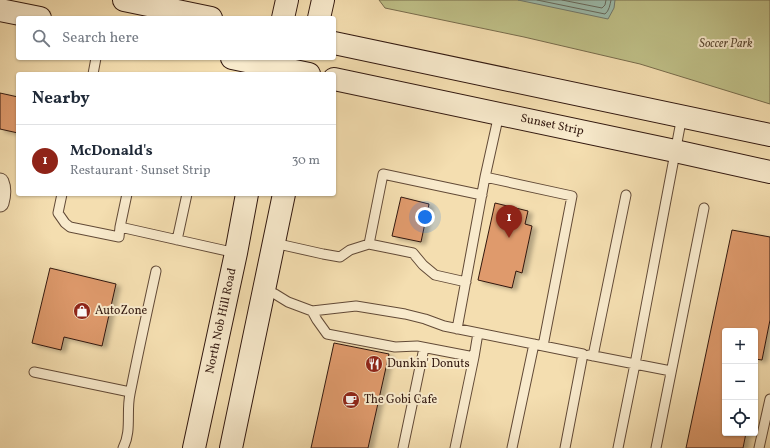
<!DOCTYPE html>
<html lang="en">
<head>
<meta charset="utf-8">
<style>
	:root { --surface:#fff; --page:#f2f2f3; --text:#1f2937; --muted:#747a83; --line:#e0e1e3; --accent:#8f2418 }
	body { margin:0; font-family:Vollkorn,serif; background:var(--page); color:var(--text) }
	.controls { position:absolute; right:12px; bottom:12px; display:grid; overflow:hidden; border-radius:4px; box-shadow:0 1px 3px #0004 }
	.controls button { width:36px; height:36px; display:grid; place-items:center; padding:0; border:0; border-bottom:1px solid var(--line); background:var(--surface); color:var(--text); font:20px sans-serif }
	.you { position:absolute; left:425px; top:217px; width:14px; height:14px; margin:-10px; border:3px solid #fff; border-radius:50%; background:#1a73e8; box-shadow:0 0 0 6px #1a73e833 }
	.badge { display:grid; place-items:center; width:26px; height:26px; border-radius:50%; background:var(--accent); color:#fff; font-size:13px; font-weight:700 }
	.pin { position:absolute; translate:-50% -33px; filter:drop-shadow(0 1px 2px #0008) }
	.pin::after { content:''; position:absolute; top:21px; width:14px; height:12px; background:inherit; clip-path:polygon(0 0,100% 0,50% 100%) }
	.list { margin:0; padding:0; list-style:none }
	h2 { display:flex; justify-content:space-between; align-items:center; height:52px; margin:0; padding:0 16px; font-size:17px }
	h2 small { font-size:13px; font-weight:400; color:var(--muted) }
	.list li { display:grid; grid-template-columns:26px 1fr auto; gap:12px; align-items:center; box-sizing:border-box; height:72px; padding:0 16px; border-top:1px solid var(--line) }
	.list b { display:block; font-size:15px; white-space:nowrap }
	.list p { margin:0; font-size:13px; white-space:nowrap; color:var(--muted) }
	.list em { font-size:13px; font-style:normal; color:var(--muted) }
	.icon { flex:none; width:22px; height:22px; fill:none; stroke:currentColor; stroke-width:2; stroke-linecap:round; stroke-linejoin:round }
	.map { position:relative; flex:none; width:770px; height:448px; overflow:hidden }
	.search { position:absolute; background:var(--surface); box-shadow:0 1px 3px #0004; left:16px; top:16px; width:320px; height:44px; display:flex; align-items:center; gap:10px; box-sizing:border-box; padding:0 14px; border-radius:4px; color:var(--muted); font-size:15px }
	.panel { position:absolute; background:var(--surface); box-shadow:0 1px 3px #0004; left:16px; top:72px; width:320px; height:124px; border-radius:4px }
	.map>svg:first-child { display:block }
</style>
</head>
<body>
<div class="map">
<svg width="770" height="448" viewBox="0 0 770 448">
	<defs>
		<filter id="shadow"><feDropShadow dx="4.5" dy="2.5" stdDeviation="2" flood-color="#0004"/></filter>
	</defs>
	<rect width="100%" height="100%" fill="#f4deb0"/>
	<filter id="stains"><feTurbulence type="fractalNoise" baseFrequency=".005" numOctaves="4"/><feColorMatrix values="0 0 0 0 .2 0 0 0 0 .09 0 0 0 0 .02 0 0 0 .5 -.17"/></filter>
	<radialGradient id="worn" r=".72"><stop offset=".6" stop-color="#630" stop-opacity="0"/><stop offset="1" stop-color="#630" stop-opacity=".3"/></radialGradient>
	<path fill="#bfc088" stroke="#786c4c" d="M379,0H770V104L640,64L524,37L385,8Z"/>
	<path fill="#9cbcad" stroke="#727a6e" d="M518,0H615L614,8L608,19Z"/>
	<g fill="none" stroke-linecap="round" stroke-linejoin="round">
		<path stroke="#676a5e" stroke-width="1" d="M537,0L605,14C609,11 610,5 611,0
			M562,0L602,8L605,5L606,0"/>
	</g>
	<path fill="#df9a6c" stroke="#32180f" filter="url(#shadow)" d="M0,93L18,97V133L0,129Z
		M401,197L429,204L421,242L392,236Z
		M495,203L528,211L525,224L532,226L522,273L516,271L512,288L478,280Z
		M732,230L770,237V320L762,360L755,359V331H725V433H746L743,448H686Z
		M50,268L116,284L102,346L64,337L61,350L32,343Z
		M334,343L389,354L368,448H311Z"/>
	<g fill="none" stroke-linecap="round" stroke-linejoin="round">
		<g stroke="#624a37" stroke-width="11">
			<path id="lane" d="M93,74L96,58
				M499,114L485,177L572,196L543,346
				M62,194L58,213L65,223L70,227L119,237L120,227
				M127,194L120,227L236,253
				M177,240L187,194
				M274,243L323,254L340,257L350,250L369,244L383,174L482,195
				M369,244L413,253L423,265L435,275L466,282
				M264,290L275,294L288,302L312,311L356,306L405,314L425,319L444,326L583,354L565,448
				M312,311L317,320L327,334L395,347L417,346L474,357L455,448
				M457,329L485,177
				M589,355L635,364L671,371
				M593,356L626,195
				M474,357L478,333
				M34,372L130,392
				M123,448C132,431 126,412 130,394C138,353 147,312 156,271
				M403,448L424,348
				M512,448L534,344
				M618,448L635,364L682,116
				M656,448L704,208
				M759,448L770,399"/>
		</g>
		<g stroke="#624a37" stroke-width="19">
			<path id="street" d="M0,182C3,189 2,196 0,203"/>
		</g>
		<g stroke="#32180f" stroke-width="24">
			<g id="secondary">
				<path d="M124,0L211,18"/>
				<path d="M0,10L40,18"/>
				<path d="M283,18L287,0"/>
				<path d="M319,18L323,0"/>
				<path d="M334,43L770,135"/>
				<path d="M232,58L309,74"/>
				<path id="s1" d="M334,79L675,151L770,172"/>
				<path id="s2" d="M194,448L236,253L247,194"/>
				<path d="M231,448L284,194"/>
			</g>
		</g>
		<use href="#lane" stroke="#f8eacc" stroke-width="9"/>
		<use href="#street" stroke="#f8eacc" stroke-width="17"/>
		<use href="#secondary" stroke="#f8eacc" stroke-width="22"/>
	</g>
	<defs>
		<g id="shop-disc" transform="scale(0.9)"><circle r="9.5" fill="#8f2418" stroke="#f8eacc"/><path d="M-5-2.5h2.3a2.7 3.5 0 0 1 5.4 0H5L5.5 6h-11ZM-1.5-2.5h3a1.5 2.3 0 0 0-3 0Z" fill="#fff"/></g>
		<g id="restaurant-disc" transform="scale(0.9)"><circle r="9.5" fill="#8f2418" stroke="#f8eacc"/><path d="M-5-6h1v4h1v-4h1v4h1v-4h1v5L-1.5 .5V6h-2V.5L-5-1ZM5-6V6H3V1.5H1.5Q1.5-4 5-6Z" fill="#fff"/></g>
		<g id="cafe-disc" transform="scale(0.9)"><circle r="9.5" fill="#8f2418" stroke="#f8eacc"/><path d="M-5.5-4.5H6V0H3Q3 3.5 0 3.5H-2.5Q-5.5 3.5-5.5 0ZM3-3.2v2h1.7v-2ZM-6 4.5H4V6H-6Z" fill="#fff"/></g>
	</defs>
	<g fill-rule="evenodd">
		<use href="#shop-disc" x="82" y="311"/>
		<use href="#restaurant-disc" x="374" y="364"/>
		<use href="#cafe-disc" x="351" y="400"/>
	</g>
	<g text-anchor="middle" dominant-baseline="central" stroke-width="4" stroke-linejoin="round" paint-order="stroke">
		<g font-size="12" font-style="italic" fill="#5c4a33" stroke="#f8eacc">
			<text x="726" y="44">Soccer Park</text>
		</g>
		<g font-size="12" fill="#32180f" stroke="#f8eacc">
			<text stroke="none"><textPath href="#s1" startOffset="223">Sunset Strip</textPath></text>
			<text stroke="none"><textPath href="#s2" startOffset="130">North Nob Hill Road</textPath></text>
		</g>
		<g font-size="12" fill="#32180f" stroke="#f8eacc" text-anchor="start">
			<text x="95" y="311">AutoZone</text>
			<text x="387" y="364">Dunkin' Donuts</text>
			<text x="364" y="400">The Gobi Cafe</text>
		</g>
	</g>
	<rect width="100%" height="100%" filter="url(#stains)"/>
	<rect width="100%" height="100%" fill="url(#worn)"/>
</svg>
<div class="controls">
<button>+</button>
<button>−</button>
<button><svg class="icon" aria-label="locate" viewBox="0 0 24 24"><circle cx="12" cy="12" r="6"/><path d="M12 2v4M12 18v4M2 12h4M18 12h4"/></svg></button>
</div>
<div class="you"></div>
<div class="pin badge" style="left:509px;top:238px">1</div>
<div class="search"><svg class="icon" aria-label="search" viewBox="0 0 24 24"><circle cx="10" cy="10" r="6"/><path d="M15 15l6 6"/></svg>Search here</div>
<section class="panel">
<h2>Nearby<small></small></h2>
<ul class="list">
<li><span class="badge">1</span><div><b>McDonald's</b><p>Restaurant · Sunset Strip</p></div><em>30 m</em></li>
</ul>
</section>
</div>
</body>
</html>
